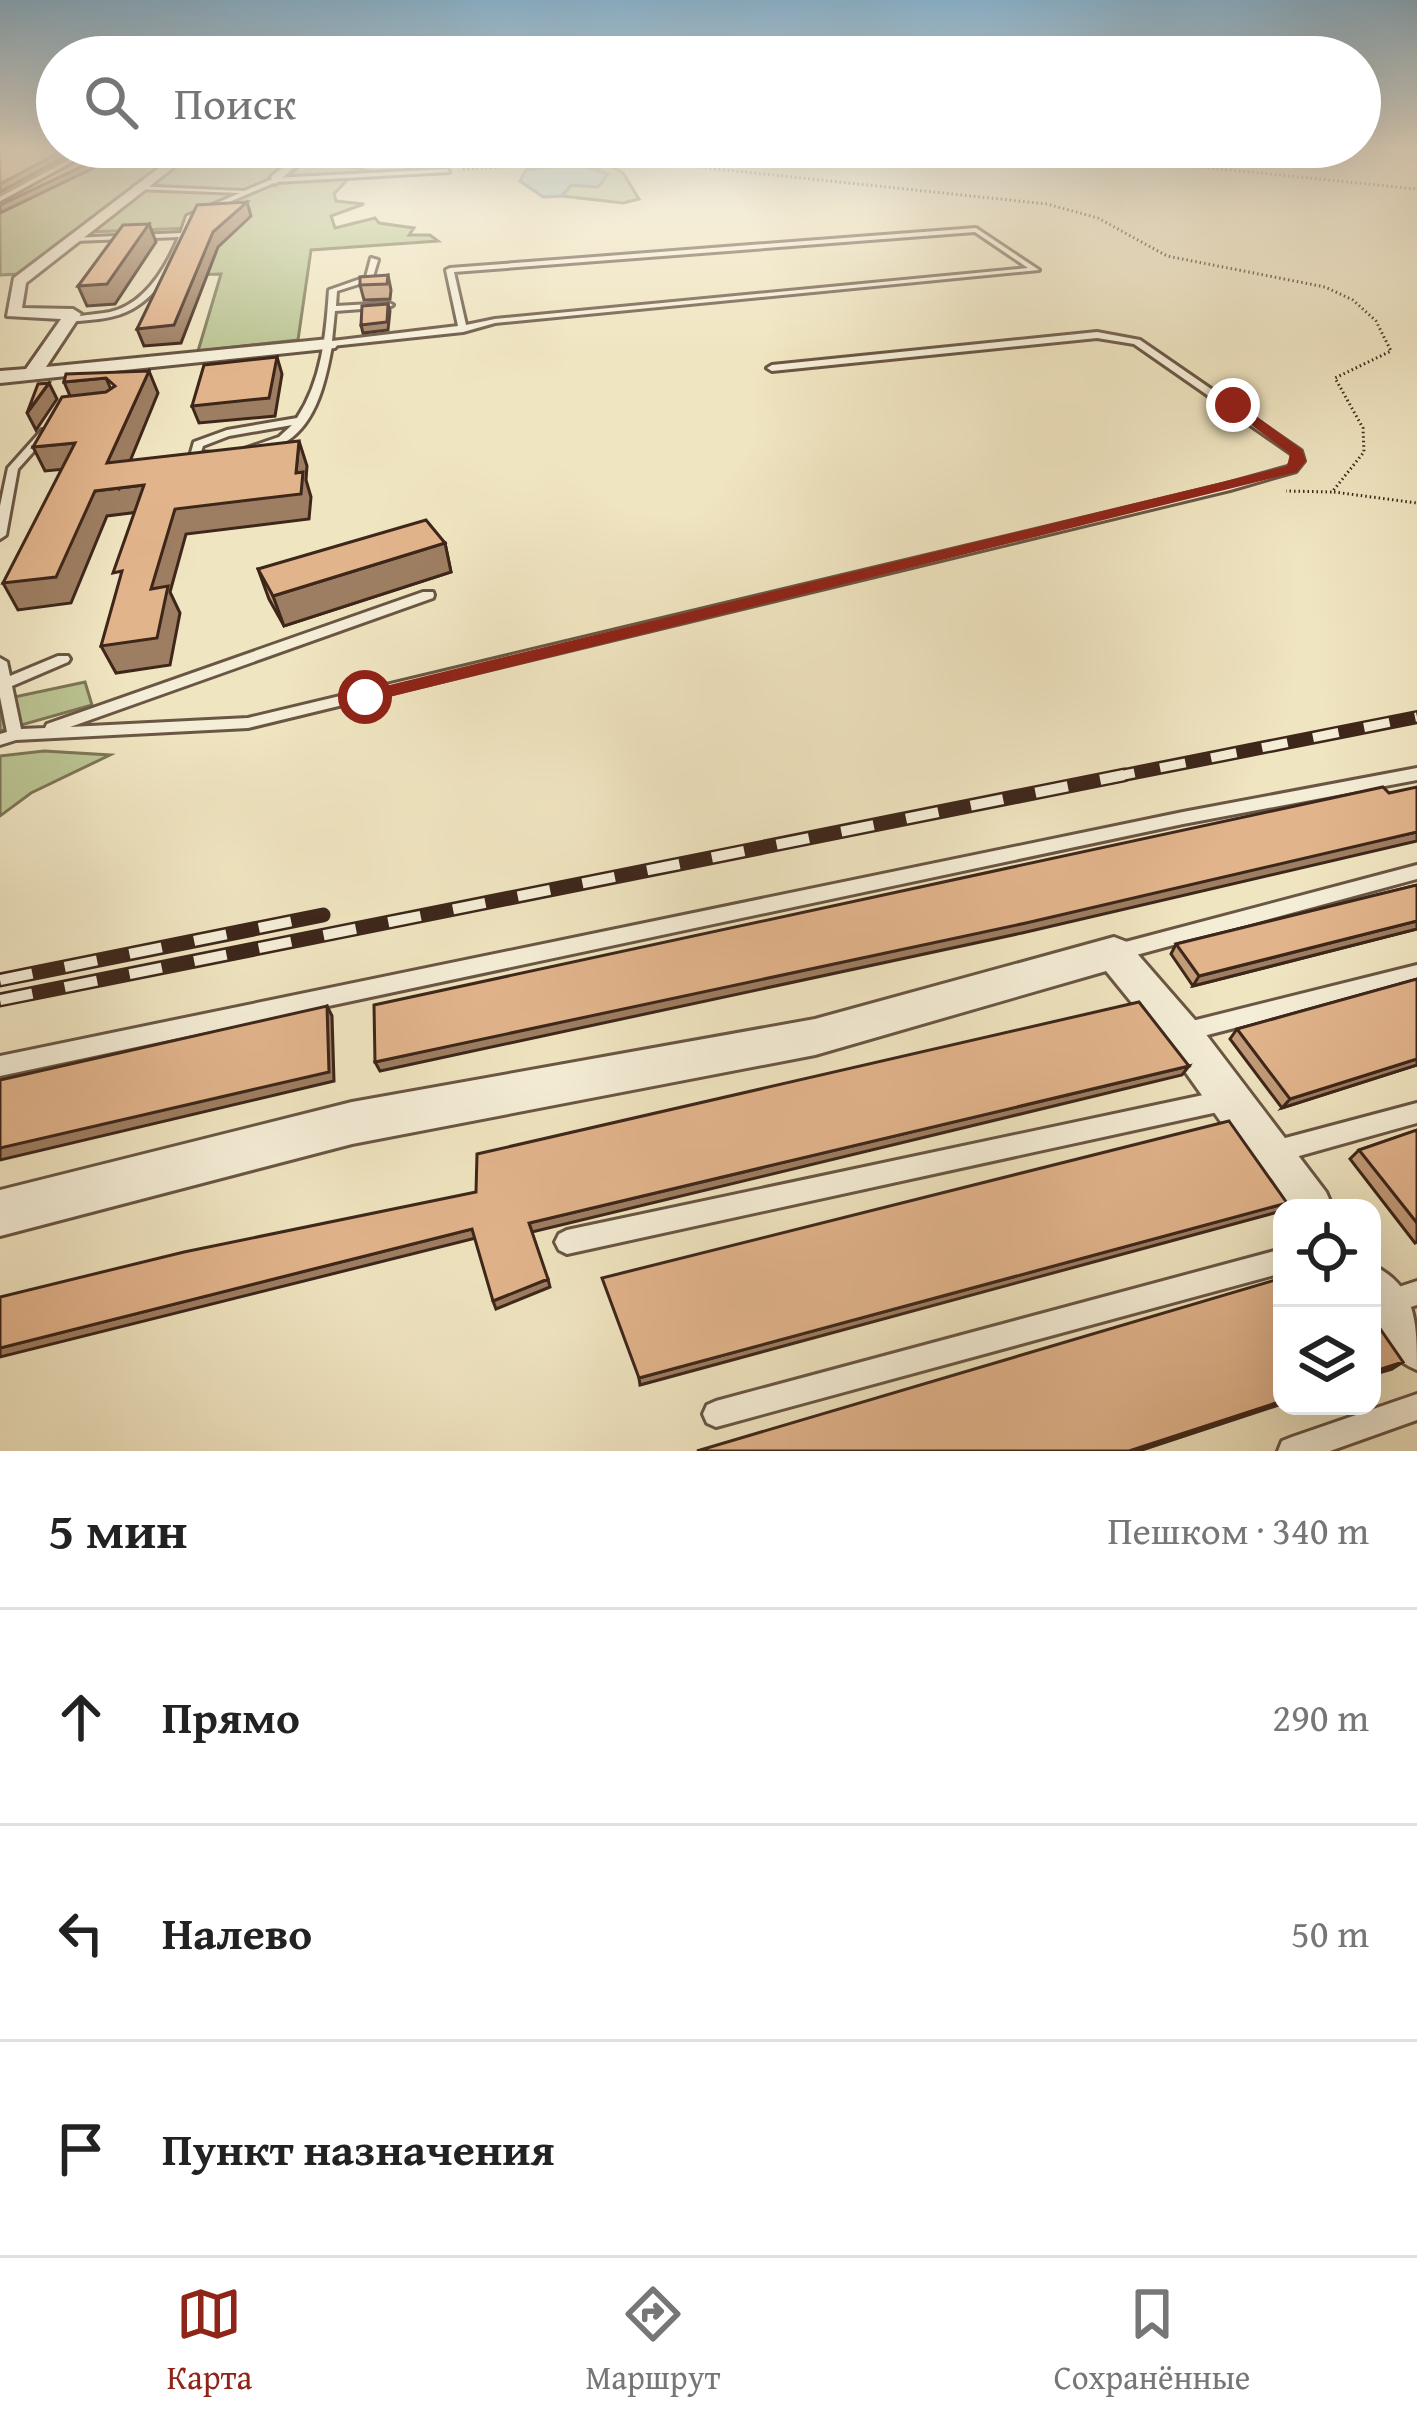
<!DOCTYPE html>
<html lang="ru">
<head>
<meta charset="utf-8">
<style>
	:root { --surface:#fff; --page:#f6f6f6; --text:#222; --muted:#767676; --line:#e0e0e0; --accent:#8f2418 }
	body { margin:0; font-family:"Gentium Book Plus",serif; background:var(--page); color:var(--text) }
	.controls { position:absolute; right:36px; bottom:36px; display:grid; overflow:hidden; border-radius:24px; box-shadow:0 12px 48px #0002 }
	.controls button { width:108px; height:108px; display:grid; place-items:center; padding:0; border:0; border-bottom:3px solid var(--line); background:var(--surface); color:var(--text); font:60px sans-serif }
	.stop { position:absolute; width:36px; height:36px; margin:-27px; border:9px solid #8f2418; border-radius:50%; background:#fff }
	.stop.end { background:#8f2418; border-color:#fff; box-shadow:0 3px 12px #0008 }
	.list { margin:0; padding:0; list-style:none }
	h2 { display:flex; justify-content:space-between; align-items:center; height:156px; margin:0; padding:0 48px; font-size:51px }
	h2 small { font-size:39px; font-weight:400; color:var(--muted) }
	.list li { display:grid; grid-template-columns:78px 1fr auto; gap:36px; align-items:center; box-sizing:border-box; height:216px; padding:0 48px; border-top:3px solid var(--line) }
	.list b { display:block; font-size:45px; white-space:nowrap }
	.list em { font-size:39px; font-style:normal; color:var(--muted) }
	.icon { flex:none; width:66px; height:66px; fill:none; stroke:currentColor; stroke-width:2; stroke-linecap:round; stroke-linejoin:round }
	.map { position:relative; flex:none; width:1417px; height:1451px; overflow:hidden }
	.search { position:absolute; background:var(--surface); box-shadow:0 12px 48px #0002; left:36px; right:36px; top:36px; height:132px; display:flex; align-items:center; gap:30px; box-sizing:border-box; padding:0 42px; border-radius:66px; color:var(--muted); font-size:45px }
	.sheet { height:804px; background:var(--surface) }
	nav { display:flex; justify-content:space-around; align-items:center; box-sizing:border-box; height:168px; border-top:3px solid var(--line); background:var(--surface); font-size:33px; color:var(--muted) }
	nav a { display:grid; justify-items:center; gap:6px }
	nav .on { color:var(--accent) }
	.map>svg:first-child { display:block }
</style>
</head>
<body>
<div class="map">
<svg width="1417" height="1451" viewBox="0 0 1417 1451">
	<rect width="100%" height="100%" fill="#f0e5c1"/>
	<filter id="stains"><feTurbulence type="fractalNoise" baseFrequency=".00167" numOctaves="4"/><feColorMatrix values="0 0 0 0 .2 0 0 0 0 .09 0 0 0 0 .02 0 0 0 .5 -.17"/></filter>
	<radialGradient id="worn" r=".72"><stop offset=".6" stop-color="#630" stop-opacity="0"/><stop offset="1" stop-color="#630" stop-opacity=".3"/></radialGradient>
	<path fill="#bbc492" stroke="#7c7556" stroke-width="3" d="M0,149L300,153L282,171L250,189L300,178H349L334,194L336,201L364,204L331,216L335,228L375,218L379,223L414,228L409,235H430L438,241L311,250L298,340L198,351L221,274L190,275L191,228L88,232L19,274L0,275Z
		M277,149H397L395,156L356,168L369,171L365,175L290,176L313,151Z
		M551,164L610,166L623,173L639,199L623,203L562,196L571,185L582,186L599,169L526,170Z
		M85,682L92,705L0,731V700Z
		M44,751L110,755L31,793L0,816V756Z"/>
	<path fill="#9ebdbc" stroke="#77817b" stroke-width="3" d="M555,167H585L608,174L598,187L571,185L562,196L543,197L520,181L526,170Z"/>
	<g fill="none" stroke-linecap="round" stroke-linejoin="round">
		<g stroke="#6a5644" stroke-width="6">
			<path id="lane" d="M447,169L449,172L276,182L192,218C183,252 161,297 126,312C108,320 86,320 67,322L63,320C77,315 94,315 110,312C145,304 166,268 179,237L74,241L72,238L181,233L187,216L240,193L136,189L134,186L244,191L275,178Z
				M976,228L1039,270L495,323L463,332L332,346C326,379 317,422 287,441C276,448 261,449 249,452L244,449L279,437L292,425L229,436L203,446L201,452L212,453V457L195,459L190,456L194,442L227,430L297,418C322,380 326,334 329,290L366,277L371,258L378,260L372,280L337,291L336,306L389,303L393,305L389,307L335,311L332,341L458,326L446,270L450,268ZM975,232L1028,268L495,319L466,325L454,272Z
				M1097,332L1140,340L1301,451L1304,461L1296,471L1230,490L248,728L16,740L0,745V734L7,732L0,697V658L7,662L10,676L58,656H68L70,659L68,662L12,686L21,729L45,728L47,724L423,592H433L434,595L433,598L70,727L248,718L1223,485L1288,467L1294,461L1292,454L1134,344L1097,338L772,371L767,368L772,365Z
				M42,430L51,432L18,469L6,535L0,539V506L8,468Z
				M1417,768V780L1183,824L0,1076V1056L1183,812Z
				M1417,865V879L1114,961L1107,959L1105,953L1107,947L1114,945Z
				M1417,965V981L1184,1041L1177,1038L1174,1032L1177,1026L1184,1023Z
				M1227,1090L1234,1093L1238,1100L1234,1107L1227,1110L567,1254L559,1250L555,1242L559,1234L567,1230Z
				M1417,1103V1123L1274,1163L1266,1160L1263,1152L1266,1144L1274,1141Z
				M1282,1249V1273L716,1427L707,1423L703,1414L707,1405L716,1401Z
				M1417,1281V1305L1386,1315L1377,1312L1374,1303L1377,1294Z
				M1417,1394V1420L1330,1451H1278L1282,1441L1292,1437Z"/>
		</g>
		<g stroke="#6a5644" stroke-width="6">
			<path id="street" d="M89,149H103L0,206V197Z
				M184,149H197L26,283L22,308L73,309L81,314L46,367L329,339L338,344L335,348L0,383V371L26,369L61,319L7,316L14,278Z
				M234,149H310L312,152L275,184L271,177L297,155Z
				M1114,937L1127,942L1195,1020L1326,1192L1333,1208H1282L1167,1046L1106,971L815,1055L352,1144L0,1236V1190L352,1102L815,1019Z
				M1372,1265C1417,1285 1417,1325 1417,1370C1369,1350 1372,1310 1372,1265Z"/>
		</g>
		<path stroke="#3d261a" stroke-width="3" stroke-dasharray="1.5 3" stroke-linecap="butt" d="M1024,149L1417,189
			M463,169L632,160L1047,204L1098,218L1167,256L1325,287L1353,300L1376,321L1391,351L1335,378L1363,428L1364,452L1332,492L1286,491
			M1334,492L1417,503"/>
		<use href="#lane" fill="#f5eed7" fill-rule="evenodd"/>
		<use href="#street" fill="#f5eed7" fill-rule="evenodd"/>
		<g stroke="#3d261a" stroke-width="14">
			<path id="rail-far1" d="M1109,778L1417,717"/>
		</g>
		<g stroke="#3d261a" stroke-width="15">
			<path id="rail" d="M0,980L323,915
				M0,1000L1124,775"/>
		</g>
		<use href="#rail-far1" stroke="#f5eed7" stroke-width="9" stroke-dasharray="26" stroke-linecap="butt"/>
		<use href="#rail" stroke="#f5eed7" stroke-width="10" stroke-dasharray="33" stroke-linecap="butt"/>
	</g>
	<path fill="#c29b78" stroke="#3d261a" stroke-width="3" d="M388,275L391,290L390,299L364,300L360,285Z
		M445,543L451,572L284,626L269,599L258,569Z
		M1417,885V929L1193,986L1171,954L1176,944Z
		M1417,979V1065L1282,1108L1230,1039L1237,1029Z
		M1417,1130V1242L1415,1243L1350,1159L1359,1150Z"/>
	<path fill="#9e7e62" stroke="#3d261a" stroke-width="3" d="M66,149H79L0,192V184Z
		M119,149H133L0,213V205Z
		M247,202L251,216L218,247L181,343L144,346L137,329L213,232Z
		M149,224L156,242L115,304L87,306L78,286Z
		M388,304L390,311L388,330L363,333L361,325Z
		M277,357L282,374L275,416L199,423L192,406Z
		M149,371L158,393L119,488L107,463Z
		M106,378L116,401L74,405L64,382Z
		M49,383L57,399L36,430L27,413Z
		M299,441L307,466L306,480L311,497L309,519L186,534L170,592L180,613L170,665L116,673L101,646L175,509L296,473Z
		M75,443L87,467L45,471L33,447Z
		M144,485L155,510L107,516L71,603L18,610L3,583L95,491Z
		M445,543L451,572L284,626L273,596Z
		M1417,832V841L1022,933L380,1071L375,1062Z
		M1417,921V929L1193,986L1199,976Z
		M327,1006L332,1016L334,1081L0,1160V1148Z
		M1417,1059V1065L1282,1108L1290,1099Z
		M1189,1066L1182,1075L532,1232L529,1223Z
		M1287,1203L1278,1212L640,1385L639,1378Z
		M472,1229L476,1238L0,1357V1348Z
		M548,1279L550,1287L496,1309L493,1301Z
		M1403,1362L1392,1369L1372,1375V1372Z
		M1282,1401V1404L1139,1451H1129Z"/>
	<path fill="#e2b48c" stroke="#3d261a" stroke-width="3" d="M0,149H66L0,184Z
		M99,149H119L0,205V203Z
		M247,202L213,232L174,325L137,329L197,205Z
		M149,224L107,284L78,286L123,225Z
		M388,275L387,284L360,285V277Z
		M388,304L387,322L361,325L362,306Z
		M277,357L269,398L192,406L204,365Z
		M149,371L107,463L299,441L296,473L303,472L301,494L175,509L151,589L168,586L157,638L101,646L122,571L113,573L144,485L95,491L56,577L3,583L75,443L33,447L62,397L106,392L115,386L106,378L64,382L66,374Z
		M49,383L27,413L38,384Z
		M426,520L445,543L273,596L258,569Z
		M1383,787L1389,793L1417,787V832L1026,923L375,1062L374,1005Z
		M1417,885V921L1199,976L1176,944Z
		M1417,979V1059L1290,1099L1237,1029Z
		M1139,1002L1189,1066L529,1223L548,1279L493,1301L472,1229L0,1348V1297L184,1252L476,1192L477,1154Z
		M327,1006L329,1072L0,1148V1080Z
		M1229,1121L1287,1203L639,1378L602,1278Z
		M1417,1130V1223L1359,1150Z
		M1282,1278V1401L1129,1451H697Z
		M1372,1317L1403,1362L1372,1372Z"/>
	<linearGradient id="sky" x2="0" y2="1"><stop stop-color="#8ab8d6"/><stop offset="0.42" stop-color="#f8f3e3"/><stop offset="1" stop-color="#f8f3e3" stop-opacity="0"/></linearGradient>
	<rect width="1417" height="353" fill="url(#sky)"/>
	<path fill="#8f2418" d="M1229,402H1237L1302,450L1306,461L1297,472L365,703L356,697L365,691L1287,466L1290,454L1229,408Z"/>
	<rect width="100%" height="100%" filter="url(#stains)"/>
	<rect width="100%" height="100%" fill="url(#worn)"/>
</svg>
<div class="controls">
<button><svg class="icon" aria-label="locate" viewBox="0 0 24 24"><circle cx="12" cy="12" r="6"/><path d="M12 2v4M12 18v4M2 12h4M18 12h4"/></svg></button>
<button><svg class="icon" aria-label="layers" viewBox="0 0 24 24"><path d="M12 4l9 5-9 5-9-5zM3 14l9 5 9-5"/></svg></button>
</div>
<div class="stop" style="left:365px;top:697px"></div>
<div class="stop end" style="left:1233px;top:405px"></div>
<div class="search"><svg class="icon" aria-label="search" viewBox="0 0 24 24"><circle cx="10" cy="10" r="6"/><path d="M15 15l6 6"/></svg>Поиск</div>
</div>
<section class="sheet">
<h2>5 мин<small>Пешком · 340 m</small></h2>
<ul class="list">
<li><svg class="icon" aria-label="ahead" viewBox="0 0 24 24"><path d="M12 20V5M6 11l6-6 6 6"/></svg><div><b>Прямо</b></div><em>290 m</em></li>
<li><svg class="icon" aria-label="left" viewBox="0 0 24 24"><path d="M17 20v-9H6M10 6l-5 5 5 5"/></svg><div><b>Налево</b></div><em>50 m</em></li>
<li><svg class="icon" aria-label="arrive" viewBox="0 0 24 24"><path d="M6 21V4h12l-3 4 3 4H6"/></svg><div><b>Пункт назначения</b></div></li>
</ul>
</section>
<nav>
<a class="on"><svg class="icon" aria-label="map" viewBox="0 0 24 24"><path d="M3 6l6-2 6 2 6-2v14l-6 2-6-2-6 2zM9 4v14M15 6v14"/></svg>Карта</a>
<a><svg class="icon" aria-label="directions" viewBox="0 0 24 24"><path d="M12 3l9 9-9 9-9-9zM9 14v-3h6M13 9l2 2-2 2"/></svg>Маршрут</a>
<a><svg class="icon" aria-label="saved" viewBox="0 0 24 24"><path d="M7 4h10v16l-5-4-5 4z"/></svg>Сохранённые</a>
</nav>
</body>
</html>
